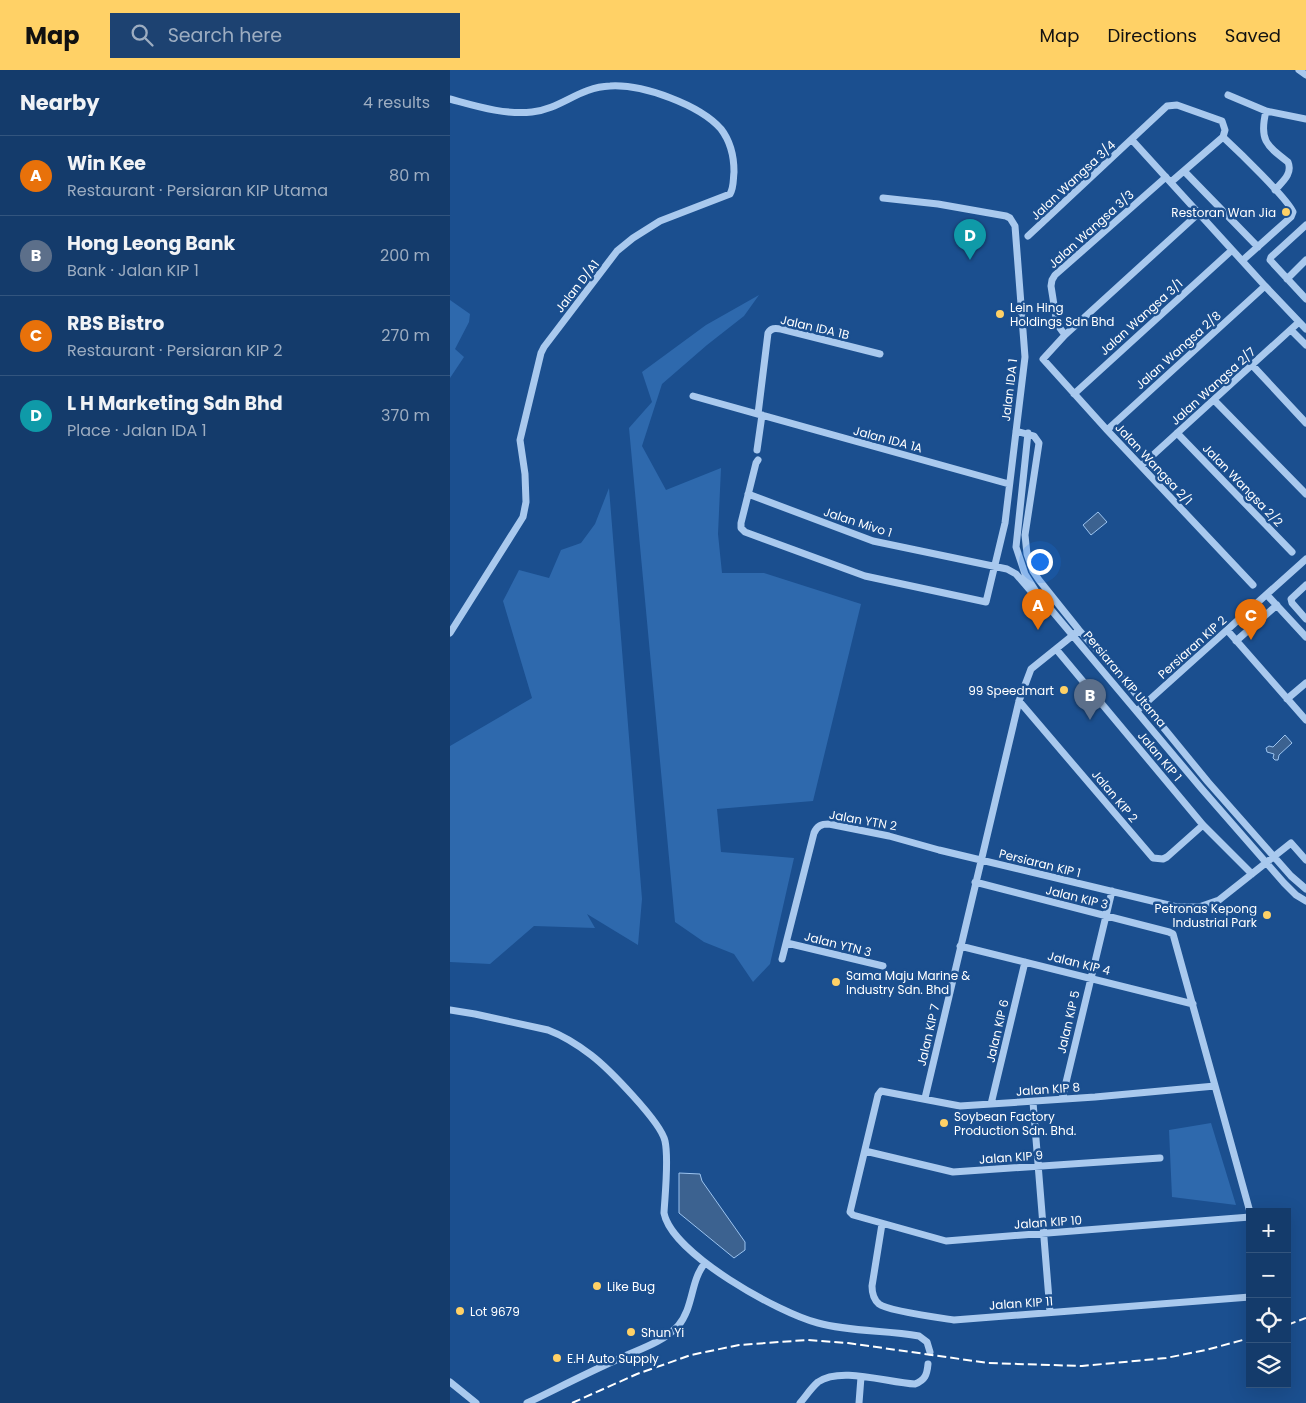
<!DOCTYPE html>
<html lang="en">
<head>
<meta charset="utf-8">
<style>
	:root { --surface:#143b6b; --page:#1d4271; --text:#f1f3f6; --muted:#9dadc1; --line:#33557e; --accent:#ffd166 }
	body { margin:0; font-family:Poppins,sans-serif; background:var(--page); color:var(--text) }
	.controls { position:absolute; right:15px; bottom:15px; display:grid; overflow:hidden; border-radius:0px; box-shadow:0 5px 20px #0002 }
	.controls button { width:45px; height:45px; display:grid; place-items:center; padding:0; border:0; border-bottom:1px solid var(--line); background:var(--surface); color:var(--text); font:25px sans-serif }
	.you { position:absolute; left:589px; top:491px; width:18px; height:18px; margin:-12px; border:4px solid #fff; border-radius:50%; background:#1a73e8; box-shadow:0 0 0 8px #1a73e833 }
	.badge { display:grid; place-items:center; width:32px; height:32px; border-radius:50%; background:var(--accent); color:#fff; font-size:16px; font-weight:700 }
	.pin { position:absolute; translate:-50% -41px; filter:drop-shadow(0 1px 2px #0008) }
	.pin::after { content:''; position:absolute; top:26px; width:18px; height:15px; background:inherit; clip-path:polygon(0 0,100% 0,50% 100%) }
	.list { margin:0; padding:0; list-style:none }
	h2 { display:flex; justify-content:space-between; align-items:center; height:65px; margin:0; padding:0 20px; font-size:21px }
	h2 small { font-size:16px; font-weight:400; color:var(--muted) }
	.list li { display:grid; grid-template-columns:32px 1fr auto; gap:15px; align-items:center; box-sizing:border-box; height:80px; padding:0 20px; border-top:1px solid var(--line) }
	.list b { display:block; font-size:19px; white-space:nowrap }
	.list p { margin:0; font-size:16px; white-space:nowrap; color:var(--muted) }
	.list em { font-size:16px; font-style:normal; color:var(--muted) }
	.icon { flex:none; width:28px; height:28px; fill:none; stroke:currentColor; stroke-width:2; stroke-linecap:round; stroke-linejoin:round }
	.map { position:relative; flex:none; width:856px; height:1333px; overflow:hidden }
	header { display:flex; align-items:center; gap:30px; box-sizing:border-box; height:70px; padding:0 25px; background:var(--accent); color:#111 }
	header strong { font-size:24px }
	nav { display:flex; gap:28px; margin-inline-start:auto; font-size:18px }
	.search { width:350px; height:45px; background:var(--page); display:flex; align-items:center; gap:12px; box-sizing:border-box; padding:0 18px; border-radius:0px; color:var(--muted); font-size:19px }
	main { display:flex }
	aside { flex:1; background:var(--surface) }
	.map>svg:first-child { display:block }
</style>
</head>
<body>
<header>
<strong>Map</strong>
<div class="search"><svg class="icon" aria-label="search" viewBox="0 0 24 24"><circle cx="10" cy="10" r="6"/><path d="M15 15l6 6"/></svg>Search here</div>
<nav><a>Map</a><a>Directions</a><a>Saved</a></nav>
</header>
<main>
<aside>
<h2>Nearby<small>4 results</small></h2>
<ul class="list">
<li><span class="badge" style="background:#e8710a">A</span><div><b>Win Kee</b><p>Restaurant · Persiaran KIP Utama</p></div><em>80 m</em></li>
<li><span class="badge" style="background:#5c6f8a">B</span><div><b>Hong Leong Bank</b><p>Bank · Jalan KIP 1</p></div><em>200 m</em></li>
<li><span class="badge" style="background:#e8710a">C</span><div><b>RBS Bistro</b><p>Restaurant · Persiaran KIP 2</p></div><em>270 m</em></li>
<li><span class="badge" style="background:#0f9aa8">D</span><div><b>L H Marketing Sdn Bhd</b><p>Place · Jalan IDA 1</p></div><em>370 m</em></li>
</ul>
</aside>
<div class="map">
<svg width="856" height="1333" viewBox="0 0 856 1333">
	<rect width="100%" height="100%" fill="#1b4f8f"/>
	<path fill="#2e69ad" d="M309,225L294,246L257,275L212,314L192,376L216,420L271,398L268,464L272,503H314L411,534L363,731L267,739L271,782L344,788L320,894L303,912L284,884L254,872L225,852L179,358L202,332L192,302L256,255Z
		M0,230L20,244L19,252L5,279L14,287L0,308Z
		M159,418L192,829L188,875L137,844L145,858L84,856L40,894L0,892V676L82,628L53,531L69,500L99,508L111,480L131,473L145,454Z
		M761,1053L786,1135L722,1127L719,1060Z"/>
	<path fill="#3c6290" stroke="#9cc4f0" d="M648,442L657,452L641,465L633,455Z
		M835,665L842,673L829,685L828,690H825L823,688L824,684L817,682L816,678L819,676L823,677Z
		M229,1103L250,1104L252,1111L295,1172V1180L284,1188L229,1143Z"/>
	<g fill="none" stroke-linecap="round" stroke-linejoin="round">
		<path stroke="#a9c9ee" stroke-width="7" d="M849,0L856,5
			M778,25L816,41L856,49
			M0,29C26,36 54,45 82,42C111,39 129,17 160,16C193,14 250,35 271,59C281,72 284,87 284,102C283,110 284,117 280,124L210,151L183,168L167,181L94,277L91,283L70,370L75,404L76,432L73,447L0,563
			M816,41C809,70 816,75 838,92C843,104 832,112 825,120
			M773,67C787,80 837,128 843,142L841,147L793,190
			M682,70L815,216L856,259
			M734,101L808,177
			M721,112L773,67
			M749,143L615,265L593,289L657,360L803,515
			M856,155L821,187L820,190L856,229
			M578,166L717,36L727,35L772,51L775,60L773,67
			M837,209L856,190
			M841,260L856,275
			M615,265L607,254L601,216L602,210L605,205L716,107
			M802,295L856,353
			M624,324L782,180
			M243,326L559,414
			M764,330L856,424
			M308,344L318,263C321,258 325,258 331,259L430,284
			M657,360L815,216
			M566,361L584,366L589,373L575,465L577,484L583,501L589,510L629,560L681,618L758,712L841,806L856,819
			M578,363L566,477L575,504L587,523L751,718L834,813L846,825L856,831
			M727,363L842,482
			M307,380L312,345
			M308,390L306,393L291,453V458L295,462L415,506L536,532L555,453L575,287L565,156L560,148L556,146L488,134L433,128
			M691,396L849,252
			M298,424L423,471L557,499L566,504L585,526
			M856,515L841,529L842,533L856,549
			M817,525L856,567
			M777,560L856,650
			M786,571L827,535
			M606,579L753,755L802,804
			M837,629L856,613
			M569,631L703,788L713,789L717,787L753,755
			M687,641L856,489
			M525,812L719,862L723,864L800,1142
			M337,873L433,896
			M510,876L743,934
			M332,889L364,763C367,756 371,754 379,754L439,766L489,780L727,837H749L769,830L841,773L856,790
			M0,940L25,944L98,960C114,966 128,975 141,985C158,998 211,1052 215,1071C219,1089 215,1124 214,1143C222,1184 329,1243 368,1253C401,1262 436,1260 469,1266L477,1272L480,1282
			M765,1016L645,1027L510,1036L431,1021L428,1025L400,1142L403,1145L496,1171L800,1147
			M475,1028L569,631L581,599L627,562
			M612,1029L662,821
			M583,1032L600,1242
			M541,1034L575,892
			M415,1081L503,1102L710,1088
			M432,1154L422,1216C422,1223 423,1229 429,1234C438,1241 491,1248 504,1250L800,1227
			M0,1312L26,1333
			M77,1333C106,1319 135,1304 164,1291C186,1280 211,1274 228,1256C244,1237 240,1211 255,1193
			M350,1333C356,1326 361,1318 368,1312C391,1296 438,1313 465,1314C475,1310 477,1305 478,1294
			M409,1333L411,1307"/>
		<path stroke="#fff" stroke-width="2" stroke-dasharray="9 4" stroke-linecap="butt" d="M837,1255L856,1248
			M122,1333L187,1304L241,1285L289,1275L357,1270L398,1273L538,1293L632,1296L716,1288L756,1280L800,1268"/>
	</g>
	<g fill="#ffd166" stroke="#1b4f8f" stroke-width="2">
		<circle cx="836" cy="142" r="5"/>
		<circle cx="550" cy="244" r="5"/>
		<circle cx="614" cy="620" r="5"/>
		<circle cx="817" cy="845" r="5"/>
		<circle cx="386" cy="912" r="5"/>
		<circle cx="494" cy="1053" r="5"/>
		<circle cx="147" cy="1216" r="5"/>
		<circle cx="10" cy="1241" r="5"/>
		<circle cx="181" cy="1262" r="5"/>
		<circle cx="107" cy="1288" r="5"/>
	</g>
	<g text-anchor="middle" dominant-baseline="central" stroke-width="5" stroke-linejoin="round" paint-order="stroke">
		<g font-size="12" fill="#fff" stroke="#1b4f8f">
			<text transform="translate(623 110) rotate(-43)">Jalan Wangsa 3/4</text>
			<text transform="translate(641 159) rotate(-42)">Jalan Wangsa 3/3</text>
			<text transform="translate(127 216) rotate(-52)">Jalan D/A1</text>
			<text transform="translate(691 247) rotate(-42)">Jalan Wangsa 3/1</text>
			<text transform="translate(365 257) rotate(13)">Jalan IDA 1B</text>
			<text transform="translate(728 280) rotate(-42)">Jalan Wangsa 2/8</text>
			<text transform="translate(763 316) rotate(-42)">Jalan Wangsa 2/7</text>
			<text transform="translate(559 320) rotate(-83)">Jalan IDA 1</text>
			<text transform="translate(438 369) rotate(15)">Jalan IDA 1A</text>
			<text transform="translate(704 394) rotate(47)">Jalan Wangsa 2/1</text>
			<text transform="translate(793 415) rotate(46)">Jalan Wangsa 2/2</text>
			<text transform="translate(408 452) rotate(18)">Jalan Mivo 1</text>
			<text transform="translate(742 577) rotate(-42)">Persiaran KIP 2</text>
			<text transform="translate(675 609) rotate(50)">Persiaran KIP Utama</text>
			<text transform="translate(710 686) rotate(50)">Jalan KIP 1</text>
			<text transform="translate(665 726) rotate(50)">Jalan KIP 2</text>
			<text transform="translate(413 750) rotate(10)">Jalan YTN 2</text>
			<text transform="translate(590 793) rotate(14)">Persiaran KIP 1</text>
			<text transform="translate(627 827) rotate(14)">Jalan KIP 3</text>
			<text transform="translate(388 874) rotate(14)">Jalan YTN 3</text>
			<text transform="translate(629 893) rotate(14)">Jalan KIP 4</text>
			<text transform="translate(618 952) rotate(-77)">Jalan KIP 5</text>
			<text transform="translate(547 961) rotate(-77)">Jalan KIP 6</text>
			<text transform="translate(478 965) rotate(-77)">Jalan KIP 7</text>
			<text transform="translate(598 1019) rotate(-4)">Jalan KIP 8</text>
			<text transform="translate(561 1087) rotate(-4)">Jalan KIP 9</text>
			<text transform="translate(598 1152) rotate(-4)">Jalan KIP 10</text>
			<text transform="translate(571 1233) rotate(-4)">Jalan KIP 11</text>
		</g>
		<g font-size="12" fill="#fff" stroke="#1b4f8f" text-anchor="start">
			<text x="826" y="142" text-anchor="end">Restoran Wan Jia</text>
			<text x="560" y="237">Lein Hing<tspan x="560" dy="14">Holdings Sdn Bhd</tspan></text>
			<text x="604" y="620" text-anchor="end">99 Speedmart</text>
			<text x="807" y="838" text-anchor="end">Petronas Kepong<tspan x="807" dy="14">Industrial Park</tspan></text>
			<text x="396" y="905">Sama Maju Marine &amp;<tspan x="396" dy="14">Industry Sdn. Bhd</tspan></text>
			<text x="504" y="1046">Soybean Factory<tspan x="504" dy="14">Production Sdn. Bhd.</tspan></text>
			<text x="157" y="1216">Like Bug</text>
			<text x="20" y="1241">Lot 9679</text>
			<text x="191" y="1262">Shun Yi</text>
			<text x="117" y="1288">E.H Auto Supply</text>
		</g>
	</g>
</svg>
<div class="controls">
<button>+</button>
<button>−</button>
<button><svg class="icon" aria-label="locate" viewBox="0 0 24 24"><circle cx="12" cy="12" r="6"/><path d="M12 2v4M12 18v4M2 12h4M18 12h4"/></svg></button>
<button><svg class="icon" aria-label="layers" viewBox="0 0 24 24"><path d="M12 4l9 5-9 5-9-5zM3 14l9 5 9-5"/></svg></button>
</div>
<div class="you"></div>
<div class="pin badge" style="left:588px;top:560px;background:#e8710a">A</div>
<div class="pin badge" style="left:640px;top:650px;background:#5c6f8a">B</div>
<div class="pin badge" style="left:801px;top:570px;background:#e8710a">C</div>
<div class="pin badge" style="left:520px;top:190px;background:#0f9aa8">D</div>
</div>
</main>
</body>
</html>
